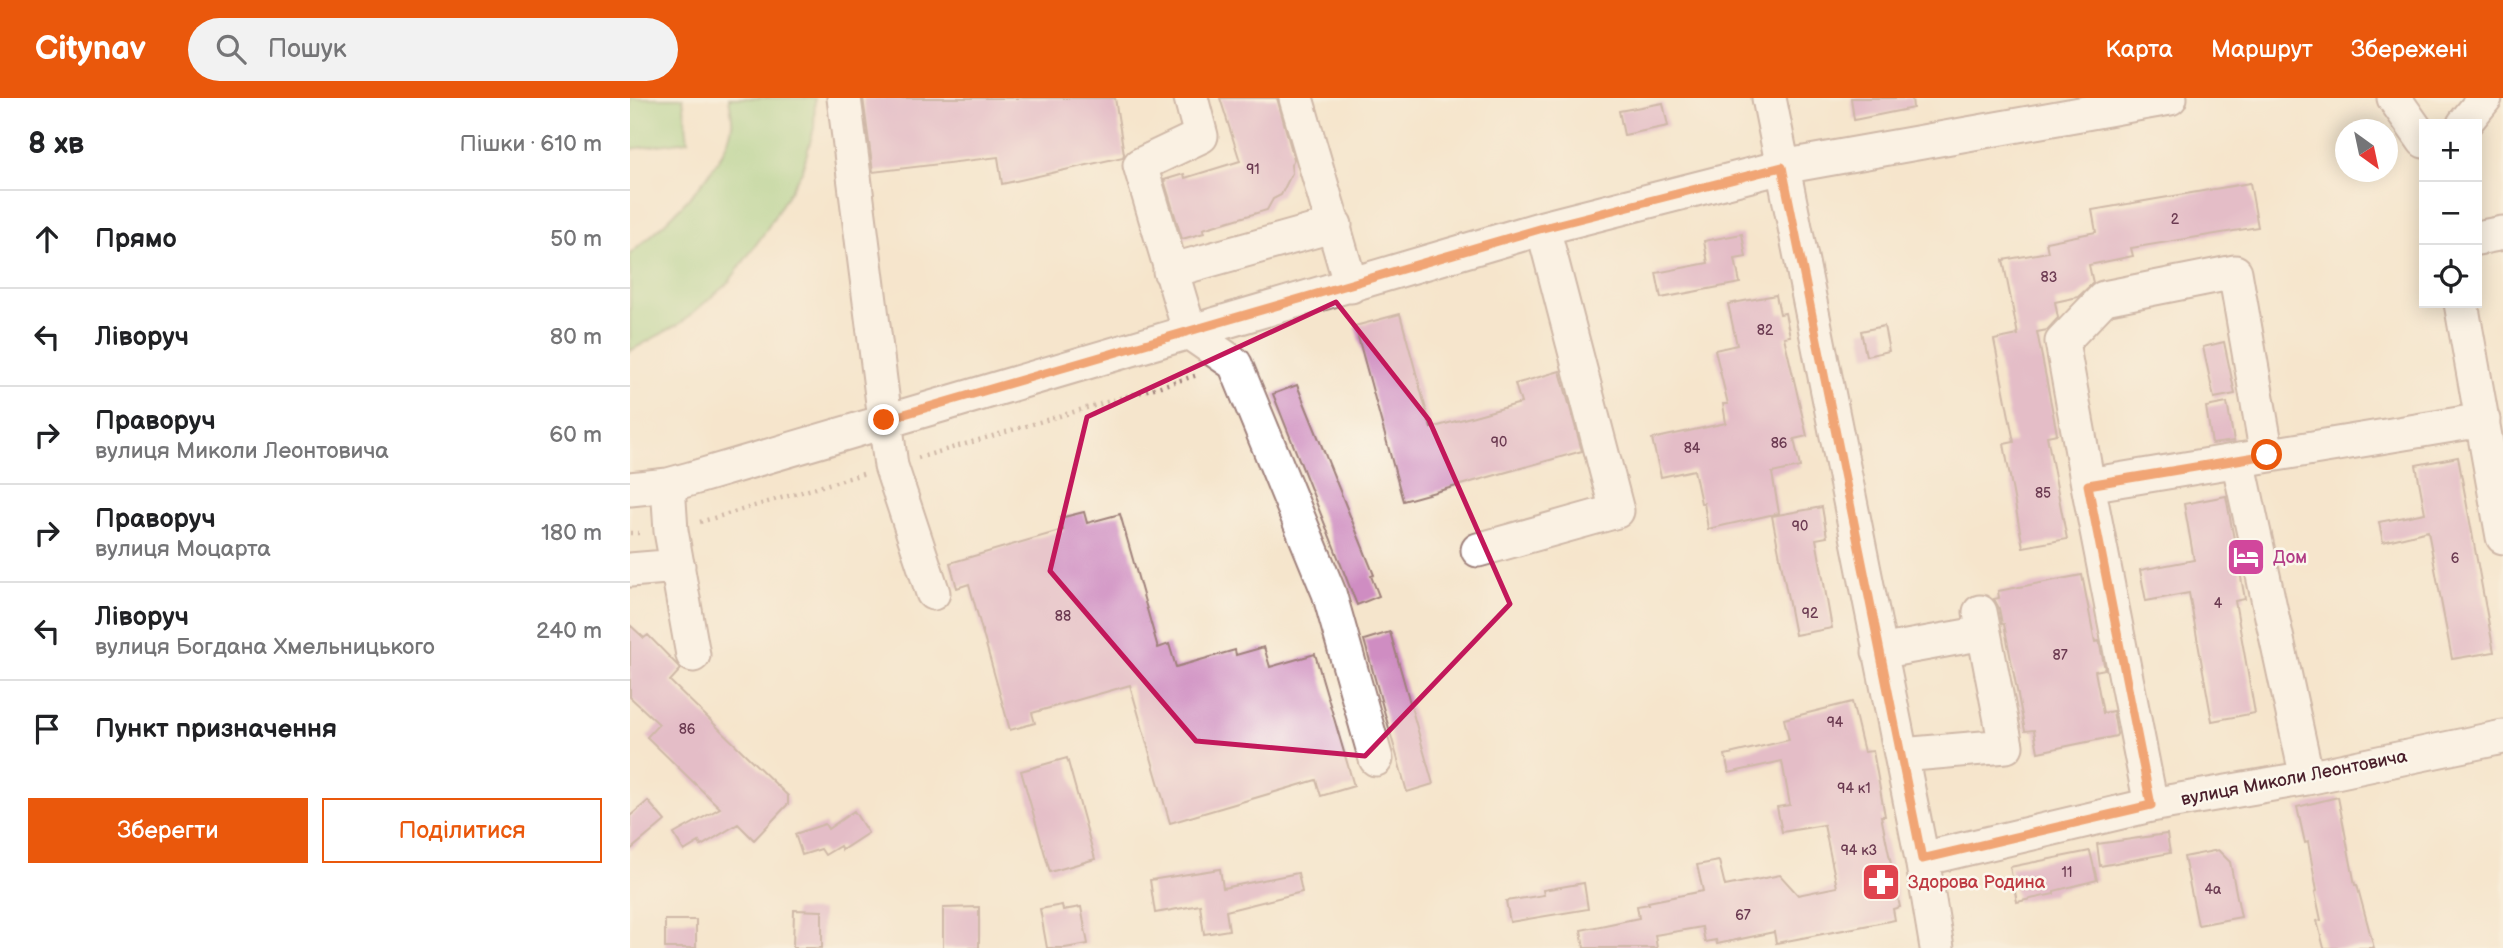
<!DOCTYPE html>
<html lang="uk">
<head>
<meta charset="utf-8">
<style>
	:root { --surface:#fff; --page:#f2f2f2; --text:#202124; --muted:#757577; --line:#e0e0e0; --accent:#ea580c }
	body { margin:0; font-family:"Balsamiq Sans",sans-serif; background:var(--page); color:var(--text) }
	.controls { position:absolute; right:21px; top:21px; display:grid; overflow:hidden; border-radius:0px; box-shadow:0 4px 18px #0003 }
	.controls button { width:63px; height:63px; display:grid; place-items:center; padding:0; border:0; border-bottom:2px solid var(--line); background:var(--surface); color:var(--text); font:35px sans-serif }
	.compass { position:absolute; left:1705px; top:21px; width:63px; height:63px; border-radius:50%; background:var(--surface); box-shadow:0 4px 18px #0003; rotate:147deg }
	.stop { position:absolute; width:21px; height:21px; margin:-16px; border:5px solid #ea580c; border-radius:50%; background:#fff }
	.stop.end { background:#ea580c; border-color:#fff; box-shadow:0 2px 7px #0008 }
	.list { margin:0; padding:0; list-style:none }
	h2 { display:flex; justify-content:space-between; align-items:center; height:91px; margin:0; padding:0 28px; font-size:30px }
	h2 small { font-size:23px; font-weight:400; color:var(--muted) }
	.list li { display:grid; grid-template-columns:46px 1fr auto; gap:21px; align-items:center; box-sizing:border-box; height:98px; padding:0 28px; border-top:2px solid var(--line) }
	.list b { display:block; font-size:26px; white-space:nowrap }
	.list p { margin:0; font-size:23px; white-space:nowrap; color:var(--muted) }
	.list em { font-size:23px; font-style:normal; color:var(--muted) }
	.actions { display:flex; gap:14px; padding:21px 28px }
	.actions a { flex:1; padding:16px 0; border:2px solid var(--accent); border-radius:0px; text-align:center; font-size:24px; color:var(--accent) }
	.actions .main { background:var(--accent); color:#fff }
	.icon { flex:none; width:38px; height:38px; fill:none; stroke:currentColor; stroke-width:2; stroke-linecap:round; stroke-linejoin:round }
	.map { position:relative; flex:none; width:1873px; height:850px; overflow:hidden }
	header { display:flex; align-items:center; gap:42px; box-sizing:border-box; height:98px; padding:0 35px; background:var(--accent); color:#fff }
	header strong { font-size:33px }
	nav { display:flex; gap:38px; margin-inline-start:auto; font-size:24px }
	.search { width:490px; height:63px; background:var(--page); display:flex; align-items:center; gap:18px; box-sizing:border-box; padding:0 24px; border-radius:38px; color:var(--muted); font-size:26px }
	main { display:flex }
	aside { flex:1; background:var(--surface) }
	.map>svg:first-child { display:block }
</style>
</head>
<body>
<header>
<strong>Citynav</strong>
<div class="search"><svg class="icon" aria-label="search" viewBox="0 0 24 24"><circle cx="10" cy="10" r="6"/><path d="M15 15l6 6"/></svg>Пошук</div>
<nav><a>Карта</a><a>Маршрут</a><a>Збережені</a></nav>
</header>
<main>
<aside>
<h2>8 хв<small>Пішки · 610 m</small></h2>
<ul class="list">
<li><svg class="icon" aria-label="ahead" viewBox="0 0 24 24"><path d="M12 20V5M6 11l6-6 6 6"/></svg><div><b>Прямо</b></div><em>50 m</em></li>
<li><svg class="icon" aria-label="left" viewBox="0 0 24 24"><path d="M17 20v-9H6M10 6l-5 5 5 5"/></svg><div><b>Ліворуч</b></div><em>80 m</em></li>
<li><svg class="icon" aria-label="right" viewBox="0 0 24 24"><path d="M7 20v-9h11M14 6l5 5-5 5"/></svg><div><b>Праворуч</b><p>вулиця Миколи Леонтовича</p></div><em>60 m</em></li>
<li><svg class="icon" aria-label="right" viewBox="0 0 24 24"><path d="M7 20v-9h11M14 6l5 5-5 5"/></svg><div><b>Праворуч</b><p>вулиця Моцарта</p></div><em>180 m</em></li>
<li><svg class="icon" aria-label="left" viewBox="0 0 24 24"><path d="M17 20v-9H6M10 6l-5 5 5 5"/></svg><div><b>Ліворуч</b><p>вулиця Богдана Хмельницького</p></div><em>240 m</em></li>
<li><svg class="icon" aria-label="arrive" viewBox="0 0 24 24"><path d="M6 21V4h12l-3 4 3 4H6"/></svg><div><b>Пункт призначення</b></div></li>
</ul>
<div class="actions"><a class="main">Зберегти</a><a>Поділитися</a></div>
</aside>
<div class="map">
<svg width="1873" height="850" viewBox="0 0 1873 850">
	<rect width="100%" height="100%" fill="#fbf7ec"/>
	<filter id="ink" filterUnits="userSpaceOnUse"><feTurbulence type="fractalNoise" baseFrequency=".0143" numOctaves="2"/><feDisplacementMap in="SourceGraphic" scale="14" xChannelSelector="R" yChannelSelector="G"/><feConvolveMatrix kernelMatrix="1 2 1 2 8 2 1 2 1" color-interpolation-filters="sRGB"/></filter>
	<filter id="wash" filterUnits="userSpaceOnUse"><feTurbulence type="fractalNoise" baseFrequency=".00686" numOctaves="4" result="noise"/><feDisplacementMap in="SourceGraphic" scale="28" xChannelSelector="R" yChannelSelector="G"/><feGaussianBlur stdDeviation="1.57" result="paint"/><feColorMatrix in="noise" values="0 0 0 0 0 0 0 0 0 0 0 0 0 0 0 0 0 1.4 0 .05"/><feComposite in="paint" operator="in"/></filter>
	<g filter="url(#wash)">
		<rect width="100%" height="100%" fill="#f5e5cc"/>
		<path fill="#98cf81" stroke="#717756" stroke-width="2" d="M0,0H53L58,43L0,51Z
			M99,0H185L184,30L172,73L135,134L98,185L51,225L0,253V156C33,128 96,71 102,27C103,19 100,8 99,0Z"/>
		<g id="blocks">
			<path fill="#cf8dc2" d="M233,0H485L494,56L493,59L372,86L368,59L243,74Z
				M590,0H647L664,61L661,67L662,75L651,97L643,101L637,112L573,131L574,135L552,141L534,82L554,76L555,80L610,63Z
				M1221,0H1282L1283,10L1224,22Z
				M1033,5L1038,28L994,37L989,13Z
				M1620,85L1628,129L1501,150L1503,158L1459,167L1463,185L1448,199L1425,204L1428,220L1417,232L1407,234L1427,336L1417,338L1437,441L1393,449L1374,346L1384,344L1364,242L1388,237L1373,162L1418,154L1416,144L1466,134L1462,112Z
				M1112,136L1116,159L1105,161L1110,185L1031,200L1026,175L1078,165L1074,143Z
				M1146,197L1150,216L1155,215L1160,238L1154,239L1177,338L1164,341L1170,369L1142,375L1149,415L1078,431L1074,405H1071L1064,372L1031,379L1022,341L1096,325L1093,306H1098L1085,252L1107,247L1098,206Z
				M770,216L801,330L891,305L885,286L930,273L952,353L773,403L725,228Z
				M1254,228L1259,253L1236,258L1231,233Z
				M1594,244L1605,296L1584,300L1573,249Z
				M667,287L744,477L741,478L749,498L727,507L643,296Z
				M1597,305L1604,343L1582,346L1576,309Z
				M1828,359L1864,554L1822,561L1798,433L1753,444L1749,424L1795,415L1786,367Z
				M1596,398L1615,501L1605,503L1625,615L1582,623L1559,495L1516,503L1510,472L1564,462L1554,406Z
				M1192,409L1197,439L1186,441L1202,530L1165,537L1142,418Z
				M454,414L457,425L490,416L528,550L539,546L546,569L605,552L606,557L634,549L640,569L685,556L724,688L691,698L686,682L540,725L500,587L402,615L405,625L380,632L339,486L327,490L320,465L433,432L430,420Z
				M1452,477L1465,544L1469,543L1475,571L1465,573L1473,615L1483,613L1487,636L1486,638L1408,654L1404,632L1395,633L1374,526H1372L1369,510L1364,501L1369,500L1368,493Z
				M0,527L14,540L18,537L51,571L40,583L158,698V706L124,742L108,726L71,748L69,744L54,753L44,736L90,710L17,639L29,626L0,599Z
				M760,534L803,686L777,694L734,542Z
				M1222,604L1234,654L1243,653L1255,718H1251L1270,809L1263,811L1265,822L1146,845L1144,834L1087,846L1086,842L1075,844L1072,829L1025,837L1027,850H954L951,832L1009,820L1007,808L1019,806L1018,804L1073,793L1067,767L1089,763L1095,788L1150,777L1168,797L1207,789L1194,727L1152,734L1147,709L1160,707L1152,663L1099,675L1095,657L1159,642L1154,621Z
				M437,660L465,761L420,774L391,673Z
				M1708,699L1725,787H1727L1744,850H1694L1687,823L1691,822L1685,794L1687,793L1678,744L1675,745L1667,709Z
				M18,703L35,723L0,752V718Z
				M224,713L238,735L212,752L210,748L195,757L191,751L172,757L165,736L195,726L198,731Z
				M1537,736L1540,755L1470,768L1467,746Z
				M1588,752L1600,764L1611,819L1568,827L1554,759Z
				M1460,753L1467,782L1424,793V796L1387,804L1380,769Z
				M590,771L593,790L668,775L672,794L596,813L599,832L574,836L570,807L525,815L520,782Z
				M954,785L958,811L880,824L876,803L914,797L913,792Z
				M432,807L433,812L451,809L458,846L435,850H417L410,811Z
				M349,809V850H313V810Z
				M164,812L192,813V850H163Z
				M35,822H66V850H35Z"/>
		</g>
	</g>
	<g filter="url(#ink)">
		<use href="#blocks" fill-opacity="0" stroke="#a0827c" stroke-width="2"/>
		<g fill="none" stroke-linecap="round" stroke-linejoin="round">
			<g stroke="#a0827c" stroke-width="37">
				<path id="minor" d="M214,0L261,368L303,495
					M561,0L571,38L510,67L560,235L605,266L699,495L746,661
					M666,0L721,188
					M1139,0L1292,761L1307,850
					M1764,0L1794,43
					M1834,26L1855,0
					M1847,140L1873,135
					M540,173L705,127
					M1831,205L1873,439
					M1608,362L1677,680
					M38,387L41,433L63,557
					M1458,387L1853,322
					M0,391L38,387L60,381L913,130L1152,69L1540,0
					M848,452L987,413L913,130
					M0,472L48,468
					M1249,554L1354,535
					M1271,657L1376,648L1350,514
					M1521,707L1458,387L1432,244L1474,200L1605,174L1637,357
					M1292,761L1521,707L1677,680L1873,639"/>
			</g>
			<path stroke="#a0827c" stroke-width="4.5" stroke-dasharray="2 5" stroke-linecap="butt" d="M288,360L568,277
				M70,424L236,375
				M0,435H13"/>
			<use href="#minor" stroke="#fff" stroke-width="33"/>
		</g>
	</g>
	<g fill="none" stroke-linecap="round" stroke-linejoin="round" filter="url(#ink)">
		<path stroke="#ea580c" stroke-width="9" d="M254,322L913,130L1152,69L1292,761L1521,707L1458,387L1637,357"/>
	</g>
	<path d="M0 0H1873V850H0ZM706,204L799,322L880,506L735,658L566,643L420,473L457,319Z" fill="#f5e5cc" fill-opacity=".55" fill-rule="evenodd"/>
	<path fill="none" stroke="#c2185b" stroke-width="5" stroke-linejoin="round" d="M706,204L799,322L880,506L735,658L566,643L420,473L457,319Z"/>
	<defs>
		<g id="hotel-square" transform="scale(2.0125)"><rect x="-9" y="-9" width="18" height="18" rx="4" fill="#d1479c" stroke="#fbf7ec"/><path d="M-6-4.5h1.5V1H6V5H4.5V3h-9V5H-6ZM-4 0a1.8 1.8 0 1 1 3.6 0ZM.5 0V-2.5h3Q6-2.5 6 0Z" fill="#fff"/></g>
		<g id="pharmacy-square" transform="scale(2.0125)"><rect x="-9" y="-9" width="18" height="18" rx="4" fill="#e0444e" stroke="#fbf7ec"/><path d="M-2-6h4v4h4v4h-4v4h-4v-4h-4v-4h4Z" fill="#fff"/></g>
	</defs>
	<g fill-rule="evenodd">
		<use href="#hotel-square" x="1616" y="459"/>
		<use href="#pharmacy-square" x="1251" y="784"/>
	</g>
	<g text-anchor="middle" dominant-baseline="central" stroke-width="5" stroke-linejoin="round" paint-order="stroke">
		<g font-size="14" fill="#6b3a51">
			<text x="623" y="71">91</text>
			<text x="1545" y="121">2</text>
			<text x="1419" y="179">83</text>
			<text x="1135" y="232">82</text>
			<text x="869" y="344">90</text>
			<text x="1149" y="345">86</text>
			<text x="1062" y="350">84</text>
			<text x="1413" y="395">85</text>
			<text x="1170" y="428">90</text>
			<text x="1825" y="460">6</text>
			<text x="1588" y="505">4</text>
			<text x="1180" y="515">92</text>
			<text x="433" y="518">88</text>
			<text x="1430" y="557">87</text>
			<text x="1205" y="624">94</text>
			<text x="57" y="631">86</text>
			<text x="1224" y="690">94 к1</text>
			<text x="1229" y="752">94 к3</text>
			<text x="1437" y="774">11</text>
			<text x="1583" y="791">4а</text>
			<text x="1113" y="817">67</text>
		</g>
		<g font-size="18" fill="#b23c85" stroke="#fbf7ec" text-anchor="start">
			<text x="1643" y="459">Дом</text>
		</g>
		<g font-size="18" fill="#4a1f2b" stroke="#fbf7ec">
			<text transform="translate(1664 680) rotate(-11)">вулиця Миколи Леонтовича</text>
		</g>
		<g font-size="18" fill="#be3a42" stroke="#fbf7ec" text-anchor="start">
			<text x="1278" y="784">Здорова Родина</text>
		</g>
	</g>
</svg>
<div class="controls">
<button>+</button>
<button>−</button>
<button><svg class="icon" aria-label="locate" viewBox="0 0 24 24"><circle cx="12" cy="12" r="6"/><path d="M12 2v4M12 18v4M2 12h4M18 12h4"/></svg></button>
</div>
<svg class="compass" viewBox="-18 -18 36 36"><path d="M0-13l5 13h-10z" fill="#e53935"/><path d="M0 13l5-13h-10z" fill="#757577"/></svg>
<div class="stop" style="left:1637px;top:357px"></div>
<div class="stop end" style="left:254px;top:322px"></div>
</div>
</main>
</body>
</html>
